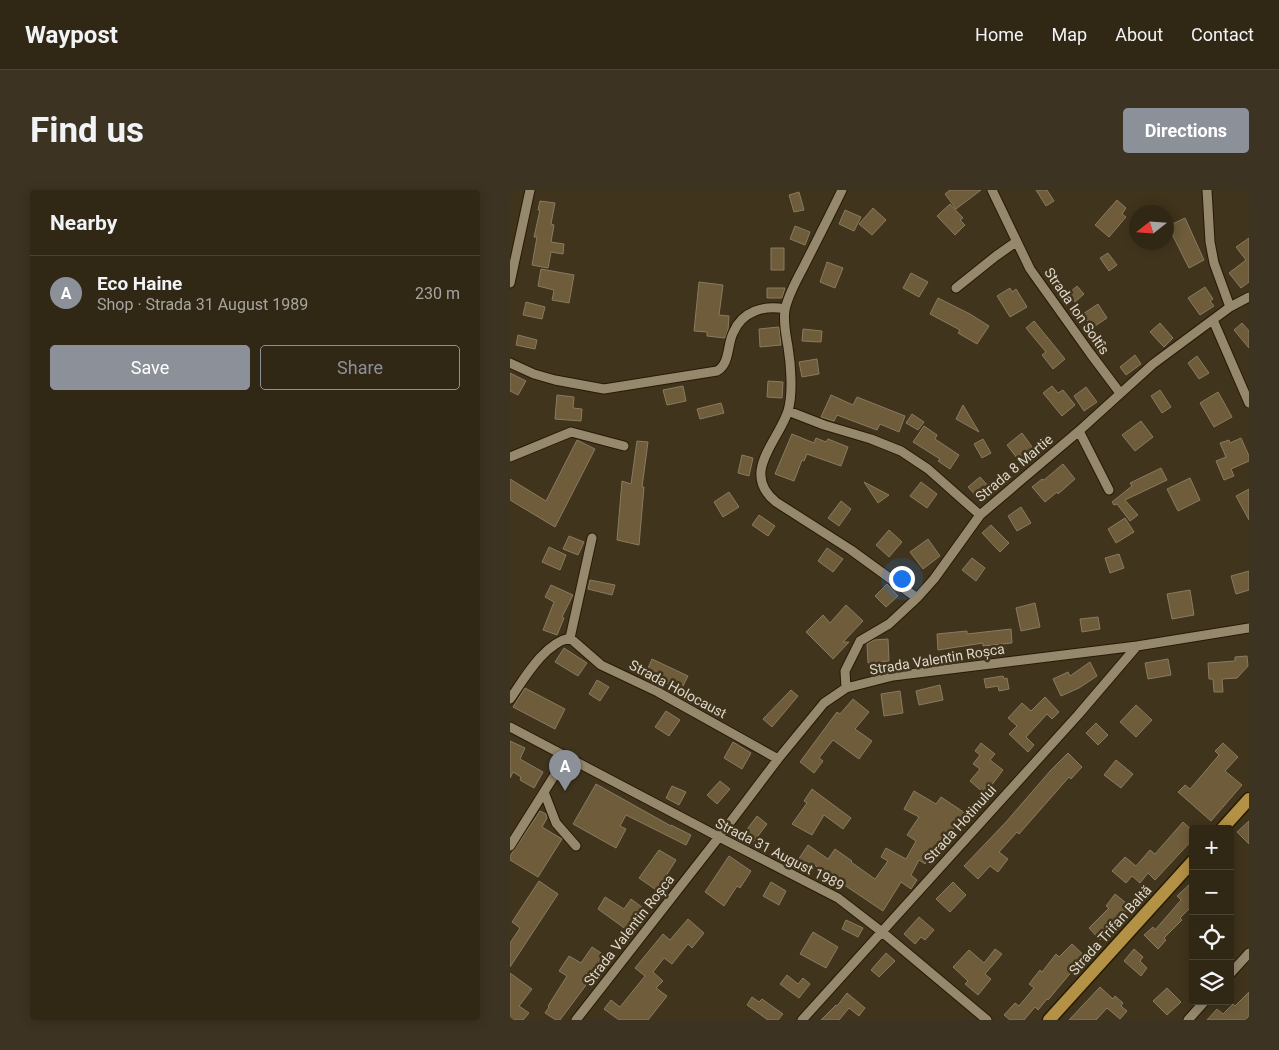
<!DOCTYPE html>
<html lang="en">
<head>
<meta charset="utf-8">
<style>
	:root { --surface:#302715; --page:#3c3322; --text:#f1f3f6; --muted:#a8a5a0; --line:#4b4434; --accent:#8c9099 }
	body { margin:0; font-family:Roboto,sans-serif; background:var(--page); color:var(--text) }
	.controls { position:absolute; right:15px; bottom:15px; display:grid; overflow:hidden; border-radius:5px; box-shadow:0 2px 12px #0003 }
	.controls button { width:45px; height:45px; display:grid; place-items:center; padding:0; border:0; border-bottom:1px solid var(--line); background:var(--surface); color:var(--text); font:25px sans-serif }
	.compass { position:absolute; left:619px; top:15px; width:45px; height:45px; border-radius:50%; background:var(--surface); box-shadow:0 2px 12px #0003; rotate:253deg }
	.you { position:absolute; left:391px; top:388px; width:18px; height:18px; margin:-12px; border:4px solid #fff; border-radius:50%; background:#1a73e8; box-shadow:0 0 0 8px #1a73e833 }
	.badge { display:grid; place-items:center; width:32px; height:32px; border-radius:50%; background:var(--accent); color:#fff; font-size:16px; font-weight:700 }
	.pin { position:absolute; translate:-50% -41px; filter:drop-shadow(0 1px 2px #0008) }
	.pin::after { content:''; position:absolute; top:26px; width:18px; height:15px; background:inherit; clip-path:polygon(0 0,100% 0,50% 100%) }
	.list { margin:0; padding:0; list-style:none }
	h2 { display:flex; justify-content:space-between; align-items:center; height:65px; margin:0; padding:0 20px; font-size:21px }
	h2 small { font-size:16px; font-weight:400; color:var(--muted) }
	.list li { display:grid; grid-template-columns:32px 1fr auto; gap:15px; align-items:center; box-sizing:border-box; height:75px; padding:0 20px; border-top:1px solid var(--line) }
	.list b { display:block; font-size:19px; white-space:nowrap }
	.list p { margin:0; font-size:16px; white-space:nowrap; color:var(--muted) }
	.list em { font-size:16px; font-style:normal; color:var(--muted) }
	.actions { display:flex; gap:10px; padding:15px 20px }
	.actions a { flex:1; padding:11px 0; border:1px solid var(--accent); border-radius:5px; text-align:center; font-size:18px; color:var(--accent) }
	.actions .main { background:var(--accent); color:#fff }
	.icon { flex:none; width:28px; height:28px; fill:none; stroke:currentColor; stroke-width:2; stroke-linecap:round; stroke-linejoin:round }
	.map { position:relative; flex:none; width:739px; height:830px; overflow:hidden; border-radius:5px }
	header { display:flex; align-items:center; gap:30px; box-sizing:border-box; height:70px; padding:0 25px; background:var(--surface); border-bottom:1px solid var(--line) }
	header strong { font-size:24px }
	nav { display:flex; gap:28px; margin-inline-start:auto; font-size:18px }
	.intro { display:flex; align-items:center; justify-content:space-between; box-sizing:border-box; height:120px; padding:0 30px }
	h1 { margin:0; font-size:35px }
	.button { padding:12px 22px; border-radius:5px; background:var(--accent); color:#fff; font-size:18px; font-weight:700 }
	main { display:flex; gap:30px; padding:0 30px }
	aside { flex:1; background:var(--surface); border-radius:5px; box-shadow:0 2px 12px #0003 }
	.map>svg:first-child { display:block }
</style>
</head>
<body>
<header>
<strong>Waypost</strong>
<nav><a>Home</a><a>Map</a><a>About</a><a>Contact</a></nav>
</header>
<div class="intro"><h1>Find us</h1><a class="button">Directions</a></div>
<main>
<aside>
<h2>Nearby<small></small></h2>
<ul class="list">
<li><span class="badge">A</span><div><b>Eco Haine</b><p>Shop · Strada 31 August 1989</p></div><em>230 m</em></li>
</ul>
<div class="actions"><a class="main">Save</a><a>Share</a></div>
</aside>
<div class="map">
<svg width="739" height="830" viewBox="0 0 739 830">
	<rect width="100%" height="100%" fill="#40341c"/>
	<path fill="#6e5c3a" stroke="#897b61" d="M440,0H471L446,19L435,4Z
		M526,0H537L544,11L536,16Z
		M289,2L294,20L284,22L279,5Z
		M607,10L616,18L612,24L616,27L599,47L585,35Z
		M30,11L45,13L41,34L44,35L41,52L54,54L53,64L41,62L38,78L22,75L27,47H24L30,20H28Z
		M440,14L453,28L450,30L455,35L445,45L427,26Z
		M363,18L376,30L362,45L349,34Z
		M335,20L351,27L344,41L329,34Z
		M675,28L694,70L679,78L658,36Z
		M285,36L300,42L295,55L280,49Z
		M739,48V92L731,98L719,83L736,70L726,57Z
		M261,58H274V80H261Z
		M598,63L607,75L599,81L590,68Z
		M317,72L333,78L325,98L310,92Z
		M31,79L64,85L59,113L42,110L44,100L28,96Z
		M401,83L418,92L409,107L393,98Z
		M189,92L213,95L209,125L219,126L218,140L215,148L197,146V142L184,141Z
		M567,96L574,104L565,112L558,104Z
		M695,97L703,109L700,111L704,116L690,125L678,108Z
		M257,98H275L272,108H257Z
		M500,98L502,102L506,99L517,117L500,127L487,106Z
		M428,108L460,124L479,136L467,154L448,143L450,140L420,124Z
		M16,112L35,117L32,129L13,125Z
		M588,114L597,128L582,138L573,124Z
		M524,131L555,169L543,179L532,165L536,162L516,138Z
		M650,133L663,148L654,157L640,142Z
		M732,133L739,141V158L724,140Z
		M269,137L271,155L250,157L249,139Z
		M293,139L312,141L311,152L292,151Z
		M8,145L27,150L25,159L6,155Z
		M625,165L631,174L616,185L610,177Z
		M687,166L699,183L689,189L678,173Z
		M307,169L309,184L292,187L289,172Z
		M0,183L16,191L8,205L0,201Z
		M258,191L273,192L272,208L257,207Z
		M173,196L176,211L157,215L153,200Z
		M542,196L548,203L553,200L565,215L552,226L533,203Z
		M576,197L587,212L574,221L564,206Z
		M650,200L661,217L652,223L641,206Z
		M708,202L722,227L704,237L690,213Z
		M47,205L64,207L63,218L72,219L71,231L45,229Z
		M321,205L343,215L347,207L395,226L389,242L370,234L367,240L327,225L324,231L311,227Z
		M211,213L214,223L190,229L187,219Z
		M453,215L469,242L446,229Z
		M402,224L414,232L408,240L396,233Z
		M631,231L643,247L625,261L612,245Z
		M414,236L427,245L425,249L449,265L440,279L428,271L430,269L403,252Z
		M512,243L525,261L510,272L497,255Z
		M282,244L304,253L306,248L316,252L318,249L338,257L331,276L297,264L294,271L292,270L284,291L265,284Z
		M731,248L739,266V271L721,279L724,286L714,290L706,271L716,267L710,253L719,250L720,253Z
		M473,249L481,263L472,268L464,254Z
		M67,250L85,259L45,337L0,310V289L36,311Z
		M127,251L138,252L132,297H134L129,355L107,350L112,291L121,294Z
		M232,265L243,268L239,286L228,283Z
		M553,274L565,289L548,304L547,302L535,312L522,297L532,289L534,290Z
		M651,278L657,290L615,310L628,325L620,331L607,314L604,315L602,312L622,296L620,293Z
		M470,287L481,299L470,310L458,297Z
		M680,288L690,310L668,321L657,299Z
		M354,292L379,305L368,313Z
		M411,292L427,304L417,318L400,306Z
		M739,299V330L726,306Z
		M219,302L229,317L213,327L204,312Z
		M331,311L341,319L329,336L318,328Z
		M511,317L521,333L507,341L498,326Z
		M249,325L265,336L258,346L242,335Z
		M615,328L624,342L606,353L598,339Z
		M481,335L499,353L490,362L472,343Z
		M379,340L392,352L379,367L366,355Z
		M59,346L74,352L68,365L53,359Z
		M418,349L430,366L413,379L400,362Z
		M39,357L56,365L50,380L32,372Z
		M317,358L333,369L323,382L308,371Z
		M609,364L614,378L600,383L595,368Z
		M462,368L475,378L466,391L452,380Z
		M739,381V400L726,404L721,386Z
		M80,390L105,395L102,405L78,399Z
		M377,394L388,406L376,417L365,406Z
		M41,395L63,405L52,427L54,428L47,445L33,440L44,412L35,407Z
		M680,400L684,425L662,429L657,404Z
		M525,413L530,437L511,441L506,418Z
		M336,415L353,431L333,452H339L323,469L296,442L313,425L320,433Z
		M588,427L590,439L572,442L570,429Z
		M501,439L502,453L473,456V453L428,460L427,444L457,441V444Z
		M378,449L379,471L358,473L357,454L364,450Z
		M54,458L77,473L68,486L45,472Z
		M737,466L738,476L727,488L712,489L713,502H704L703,489H699L698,473L725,471V467Z
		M142,469L178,486L171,500L148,489V491L135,485Z
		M658,469L661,485L638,489L635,473Z
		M580,472L587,486L569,498L551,506L543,489L558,482L560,486Z
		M493,486L494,489L497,488L499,499L489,501L488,496L476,498L474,489Z
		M87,490L99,497L90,511L79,504Z
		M430,495L433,510L409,515L406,501Z
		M15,498L55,519L45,539L3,517Z
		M281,500L288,506L262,537L253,529Z
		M390,501L393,523L374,526L371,504Z
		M535,507L549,522L542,529L537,524L516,547L524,555L518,562L499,544L507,536L498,528L512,513L521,521Z
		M343,509L359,522L345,539L362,551L349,569L323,550L309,568L313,571L304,583L290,572L327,522L330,524Z
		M626,515L642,530L626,547L610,532Z
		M156,521L170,530L159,546L145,537Z
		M586,533L598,545L588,555L576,543Z
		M0,551L15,558L10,569L33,582L24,598L10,590L11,587L3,582L0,588Z
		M223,552L241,563L232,579L214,568Z
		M471,553L485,564L480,570L493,580L475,604L460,591L470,579L463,574L470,565L465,561Z
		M713,553L728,567L715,581L732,595L701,631L668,602L675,595L680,599L709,565L705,561Z
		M558,563L572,577L561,589L559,587L509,644L507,642L489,662L498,669L488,682L480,676L468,689L454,676L496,632L541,580Z
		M606,570L623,584L611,598L594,585Z
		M210,591L220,599L207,614L197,605Z
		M86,594L161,636V635L181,645L176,655L116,625L110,636L116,639L106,658L63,634Z
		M162,596L176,602L169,615L156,608Z
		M302,599L341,628L333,639L314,625L302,645L282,634L297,613L294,611Z
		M404,601L426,614L431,607L455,623L439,645L435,643L415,674L409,670L401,685L407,690L401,699L391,692L373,721L303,674L300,678L288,670L298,655L318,669L325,659L342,671L341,672L365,689L378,671L371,667L376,658L396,669L406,651L397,645L409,627L394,619Z
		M30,621L36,624L37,628L32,637L52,649L28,687L0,670V666Z
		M247,626L257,634L242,654L232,646Z
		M739,631V654L727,642Z
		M673,632L683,641V649L645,690L638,683L630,693L622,686L616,693L602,681L615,667L626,676L640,660L645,664Z
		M149,660L166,670L154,689L157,691L149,702L129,688Z
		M219,666L241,681L230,698L227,696L214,716L195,702Z
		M29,691L48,704L0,777V753L10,738L2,732Z
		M683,691V715L670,728L672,730L654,748L656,750L648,759L634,745L643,737L645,740L671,710L667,706Z
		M261,692L276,701L269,715L253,706Z
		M443,692L456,705L440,722L426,709Z
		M605,704L621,717L590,750L579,738L599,718L596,716Z
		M95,707L114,719L121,709L133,718L117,740L88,719Z
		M409,727L424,740L415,750L411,747L405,754L394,744Z
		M178,729L194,743L182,758L178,754L162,774L154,768L143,782L153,791L146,798L157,806L138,830H109L94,819L101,810L110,817L135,786L125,778L153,744L160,750Z
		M336,730L353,738L348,747L332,739Z
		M303,742L328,757L316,778L290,764Z
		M562,754L578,769L570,776L568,774L538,810L537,809L528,820L525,817L514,830H500L494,825L505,813L509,816L524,798L519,794L530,780L532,782L546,764L549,767Z
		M82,757L97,767L50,830H46L35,823L39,817L38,816L57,786L49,781L59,766L71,773Z
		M485,759L492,764L475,784L481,789L468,805L455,794L458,791L443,777L459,760L474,773Z
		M624,759L633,767L630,771L637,778L631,786L614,771Z
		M376,763L385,771L369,787L361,780Z
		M0,783L22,799L9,816L19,823L13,830H0Z
		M277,785L288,794L293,788L300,794L289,808L270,794Z
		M590,797L603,809L605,806L613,813L611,816L617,821L610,829L597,818L586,830H559Z
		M657,798L671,812L657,825L643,811Z
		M739,802V826L735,830H697L707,819L713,824L723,814L725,816Z
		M337,803L355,818L349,826L339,818L329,830H311L326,815L327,816Z
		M242,807L249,812L252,809L273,824L268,830H258L237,815Z"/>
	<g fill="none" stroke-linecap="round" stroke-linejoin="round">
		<g stroke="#271b04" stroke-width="11">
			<path id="minor" d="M332,0C320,25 307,50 295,74C288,88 278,104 275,120C273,132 276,145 278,157C281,175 283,204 278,221C268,252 230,283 266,312L341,360L407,408
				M482,0L520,79L580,163L610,203
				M697,0L700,52L704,73L720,117
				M0,93L20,0
				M446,98L486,66L506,52
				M703,130L739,213
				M0,173L24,184L45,190L94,199L207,181C220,174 217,155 223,143C232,121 254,115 275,119
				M278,221L314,235L361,249L391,261L418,279L470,325
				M569,241L599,300
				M0,267L61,242L114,256
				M60,448L82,348
				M336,498L335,481L350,451L379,434L407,408L424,389L470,325L569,241L643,174L720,117L739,107
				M0,509C14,489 34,453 60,448L91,475L148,502L268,569
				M0,537L209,647L328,708L372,742L477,830
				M34,602L46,633L66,656
				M0,656L56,567
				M720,784L739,763
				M66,830L209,647L268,569L314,513L336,498L383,486L627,456L739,438
				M292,830L568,525L627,456
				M678,830L695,811"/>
		</g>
		<g stroke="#271b04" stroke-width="15">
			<path id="major" d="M712,639L739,609
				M539,830L683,671"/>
		</g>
		<use href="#minor" stroke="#96886d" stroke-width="9"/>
		<use href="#major" stroke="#b39145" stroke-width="12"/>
	</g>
	<g text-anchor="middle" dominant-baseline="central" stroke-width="5" stroke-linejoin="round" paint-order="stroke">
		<g font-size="14" fill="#dfd8ca" stroke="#40341c">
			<text transform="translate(567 121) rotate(55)">Strada Ion Soltîs</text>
			<text transform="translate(504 278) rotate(-40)">Strada 8 Martie</text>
			<text transform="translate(427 469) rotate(-9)">Strada Valentin Roșca</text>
			<text transform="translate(168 499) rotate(28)">Strada Holocaust</text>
			<text transform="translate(450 634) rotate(-48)">Strada Hotinului</text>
			<text transform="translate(270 664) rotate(27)">Strada 31 August 1989</text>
			<text transform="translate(119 740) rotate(-52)">Strada Valentin Roșca</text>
			<text transform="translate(600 740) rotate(-48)">Strada Trifan Baltă</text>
		</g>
	</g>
</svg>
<div class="controls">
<button>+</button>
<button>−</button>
<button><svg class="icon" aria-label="locate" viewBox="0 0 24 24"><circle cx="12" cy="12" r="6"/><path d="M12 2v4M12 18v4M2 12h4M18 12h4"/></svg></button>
<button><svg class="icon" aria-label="layers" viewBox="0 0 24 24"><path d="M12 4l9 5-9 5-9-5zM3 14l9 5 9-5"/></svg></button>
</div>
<svg class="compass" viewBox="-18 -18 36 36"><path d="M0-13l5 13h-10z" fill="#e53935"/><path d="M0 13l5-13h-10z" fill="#a8a5a0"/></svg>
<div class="you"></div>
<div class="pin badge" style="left:55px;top:601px">A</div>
</div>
</main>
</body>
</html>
